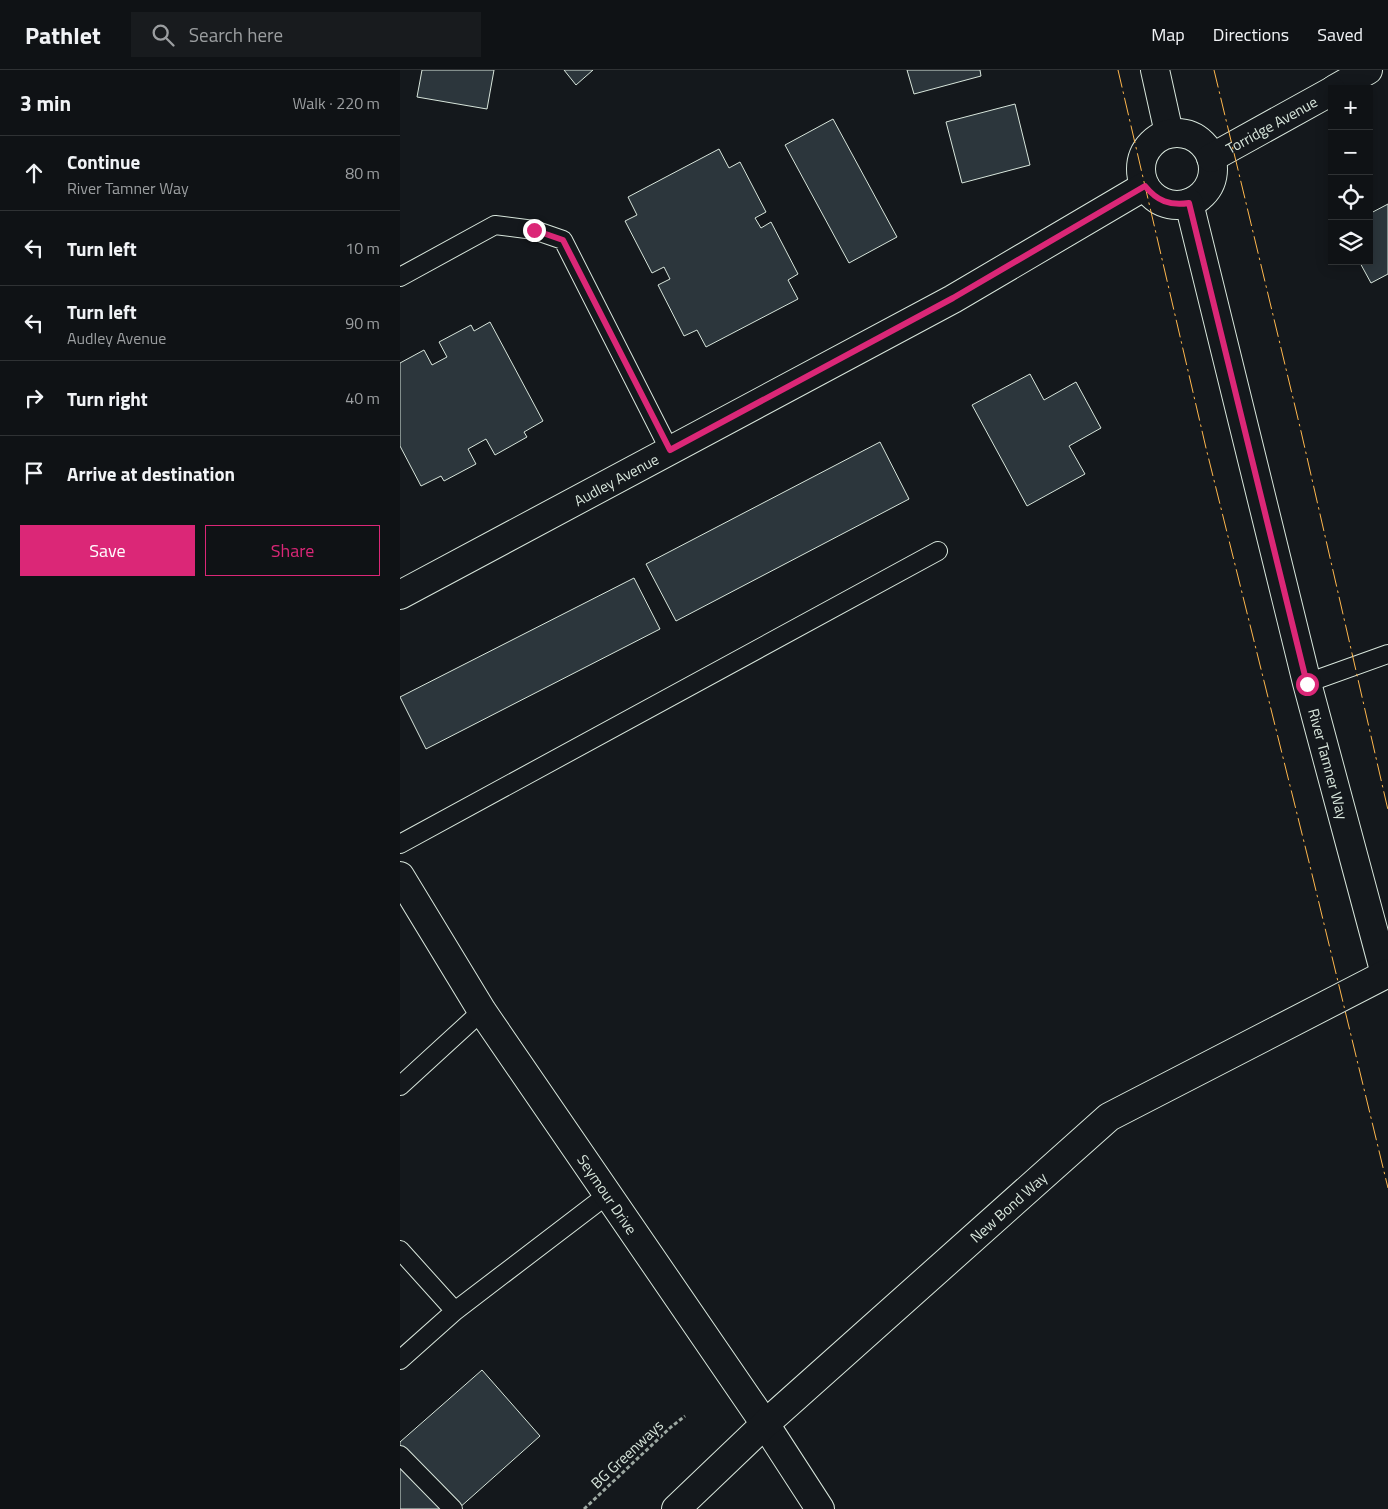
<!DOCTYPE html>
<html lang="en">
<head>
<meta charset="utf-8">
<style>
	:root { --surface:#0f1215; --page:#181b1e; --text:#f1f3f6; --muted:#9b9ea0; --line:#2f3234; --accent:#db2777 }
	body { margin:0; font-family:"Titillium Web",sans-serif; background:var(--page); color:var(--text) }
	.controls { position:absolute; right:15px; top:15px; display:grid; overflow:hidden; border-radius:0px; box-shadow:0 2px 12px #0003 }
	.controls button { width:45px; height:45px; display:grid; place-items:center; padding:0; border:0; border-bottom:1px solid var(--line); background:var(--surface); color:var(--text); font:25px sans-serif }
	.stop { position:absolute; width:15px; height:15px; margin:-11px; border:4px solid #db2777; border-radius:50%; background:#fff }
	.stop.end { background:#db2777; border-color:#fff; box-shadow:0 1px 5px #0008 }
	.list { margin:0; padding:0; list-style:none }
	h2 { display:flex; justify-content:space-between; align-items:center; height:65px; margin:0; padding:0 20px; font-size:21px }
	h2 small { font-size:16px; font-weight:400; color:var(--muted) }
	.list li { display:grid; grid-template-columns:32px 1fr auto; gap:15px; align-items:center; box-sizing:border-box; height:75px; padding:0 20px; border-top:1px solid var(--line) }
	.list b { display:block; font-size:19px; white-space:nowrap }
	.list p { margin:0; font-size:16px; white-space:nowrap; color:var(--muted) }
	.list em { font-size:16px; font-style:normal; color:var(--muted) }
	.actions { display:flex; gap:10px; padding:15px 20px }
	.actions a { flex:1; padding:11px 0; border:1px solid var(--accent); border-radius:0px; text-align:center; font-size:18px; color:var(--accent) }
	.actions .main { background:var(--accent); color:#fff }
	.icon { flex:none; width:28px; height:28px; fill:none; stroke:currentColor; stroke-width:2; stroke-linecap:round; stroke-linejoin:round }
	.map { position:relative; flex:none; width:988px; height:1439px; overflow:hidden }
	header { display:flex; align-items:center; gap:30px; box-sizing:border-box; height:70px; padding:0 25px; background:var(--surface); border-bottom:1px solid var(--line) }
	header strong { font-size:24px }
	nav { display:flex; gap:28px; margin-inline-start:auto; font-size:18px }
	.search { width:350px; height:45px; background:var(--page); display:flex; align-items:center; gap:12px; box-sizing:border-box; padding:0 18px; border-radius:0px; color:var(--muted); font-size:19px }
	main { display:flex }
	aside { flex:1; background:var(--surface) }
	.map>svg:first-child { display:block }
</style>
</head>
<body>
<header>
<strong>Pathlet</strong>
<div class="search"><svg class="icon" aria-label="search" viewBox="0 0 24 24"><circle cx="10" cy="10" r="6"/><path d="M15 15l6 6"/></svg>Search here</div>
<nav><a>Map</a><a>Directions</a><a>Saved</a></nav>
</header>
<main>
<aside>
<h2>3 min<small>Walk · 220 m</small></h2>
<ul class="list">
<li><svg class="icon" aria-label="ahead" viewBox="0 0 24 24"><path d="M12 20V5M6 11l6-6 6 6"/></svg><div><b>Continue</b><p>River Tamner Way</p></div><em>80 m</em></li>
<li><svg class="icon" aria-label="left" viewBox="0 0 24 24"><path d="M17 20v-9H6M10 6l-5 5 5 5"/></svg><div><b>Turn left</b></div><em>10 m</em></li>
<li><svg class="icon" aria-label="left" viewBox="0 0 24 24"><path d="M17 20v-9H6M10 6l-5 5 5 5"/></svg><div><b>Turn left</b><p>Audley Avenue</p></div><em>90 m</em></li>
<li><svg class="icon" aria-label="right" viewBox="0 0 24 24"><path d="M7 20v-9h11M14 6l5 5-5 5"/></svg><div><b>Turn right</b></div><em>40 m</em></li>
<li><svg class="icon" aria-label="arrive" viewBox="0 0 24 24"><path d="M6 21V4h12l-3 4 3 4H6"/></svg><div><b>Arrive at destination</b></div></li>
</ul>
<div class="actions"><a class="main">Save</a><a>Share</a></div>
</aside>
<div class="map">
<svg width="988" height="1439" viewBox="0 0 988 1439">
	<rect width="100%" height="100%" fill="#14181c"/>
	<path fill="#2c363c" stroke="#d8e6dc" d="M22,0H94L87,39L17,27Z
		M164,0H193L176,15Z
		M507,0H580L581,6L514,24Z
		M615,34L630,95L562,113L546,52Z
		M433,49L497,167L449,193L385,75Z
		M319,79L329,98L340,92L366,142L355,148L361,158L371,152L398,204L388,210L398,229L306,277L297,260L284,266L258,215L270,209L264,197L252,203L225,151L237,145L228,127Z
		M988,134V204L971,213L959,191H969V144Z
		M90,252L143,351L124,362L127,367L95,385L86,369L68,379L76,394L44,411L41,406L21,416L0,376V293L24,280L32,295L47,287L39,272L71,255L74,261Z
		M630,304L644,330L676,312L701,358L669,376L685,404L627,436L572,335Z
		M480,372L509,429L276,551L246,494Z
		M234,508L260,559L26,679L0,627Z
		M82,1300L140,1366L58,1439H0V1372Z"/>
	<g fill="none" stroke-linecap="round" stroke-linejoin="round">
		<g stroke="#d8e6dc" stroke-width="20">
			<path id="lane" d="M0,207L95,155L134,160L163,170L270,381
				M907,613L988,584
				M0,774L538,481
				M0,1016L82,941
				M0,1180L55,1241
				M0,1290L55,1241L207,1125
				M0,1385L53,1439"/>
		</g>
		<g stroke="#d8e6dc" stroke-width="30">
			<g id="street">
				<path d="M755,0L769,63"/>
				<path d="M935,19L968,0"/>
				<circle cx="777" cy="99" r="36"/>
				<path id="s1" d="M811,88L932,21"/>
				<path id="s2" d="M789,133L907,613L985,904"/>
				<path id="s3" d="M0,525L553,229L745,116"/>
				<path id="s4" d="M0,806L82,941L365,1354L420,1439"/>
				<path id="s5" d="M276,1439L365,1354L709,1047L988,903"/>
			</g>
		</g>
		<path stroke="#9da8a2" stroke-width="3" stroke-dasharray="4 2.5" stroke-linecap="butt" d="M184,1439L271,1357L285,1346"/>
		<use href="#lane" stroke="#14181c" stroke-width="18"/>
		<use href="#street" stroke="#14181c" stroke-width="28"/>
		<path stroke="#ffb74d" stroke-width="1" stroke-dasharray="18 4 2.5 4" stroke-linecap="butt" d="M718,0L806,378L910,796L988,1118
			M814,0L900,357L988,740"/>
	</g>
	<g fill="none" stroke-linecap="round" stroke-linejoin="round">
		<path stroke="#db2777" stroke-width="6" d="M134,160L163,170L270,380L553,228L745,116C757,131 770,136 789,133L907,614"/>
	</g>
	<g text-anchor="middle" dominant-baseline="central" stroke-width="4" stroke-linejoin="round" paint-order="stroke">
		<g font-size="15" fill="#d8e6dc" stroke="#14181c">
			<text stroke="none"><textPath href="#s1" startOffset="69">Torridge Avenue</textPath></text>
			<text stroke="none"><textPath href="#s3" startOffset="245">Audley Avenue</textPath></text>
			<text stroke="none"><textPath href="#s2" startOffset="578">River Tamner Way</textPath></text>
			<text stroke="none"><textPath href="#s4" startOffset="380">Seymour Drive</textPath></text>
			<text stroke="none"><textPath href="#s5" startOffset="449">New Bond Way</textPath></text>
			<text transform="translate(227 1384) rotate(-43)">BG Greenways</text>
		</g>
	</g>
</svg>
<div class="controls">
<button>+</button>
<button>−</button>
<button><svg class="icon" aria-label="locate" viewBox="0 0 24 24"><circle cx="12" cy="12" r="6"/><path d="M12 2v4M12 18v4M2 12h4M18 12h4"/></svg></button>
<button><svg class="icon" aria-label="layers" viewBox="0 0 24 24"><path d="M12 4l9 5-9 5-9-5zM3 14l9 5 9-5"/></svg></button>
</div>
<div class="stop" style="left:907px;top:614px"></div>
<div class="stop end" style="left:134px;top:160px"></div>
</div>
</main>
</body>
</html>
